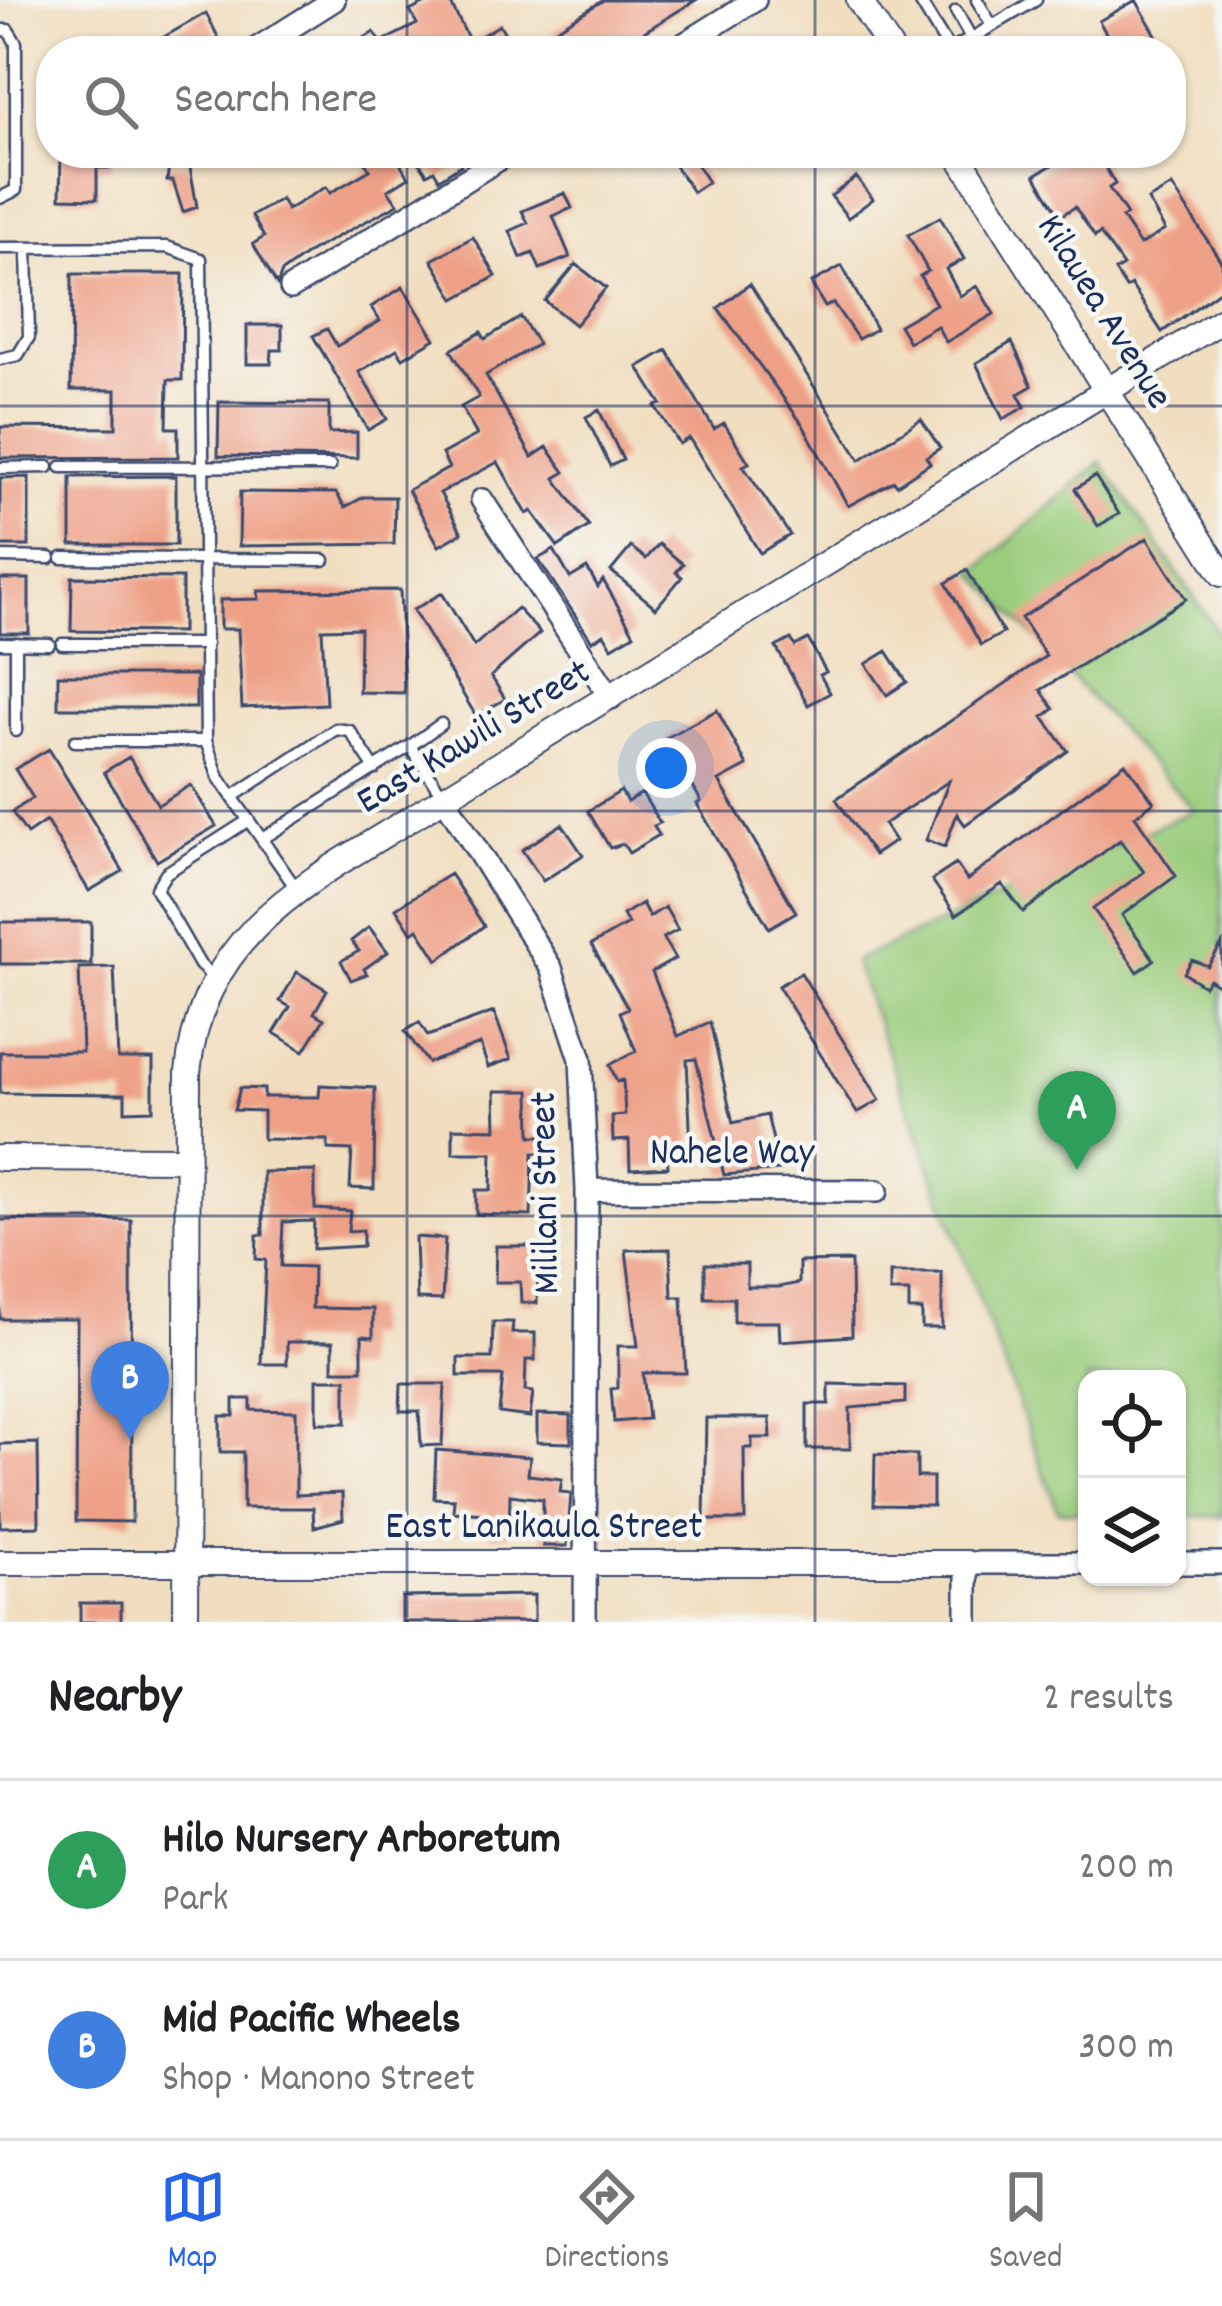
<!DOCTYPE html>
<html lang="en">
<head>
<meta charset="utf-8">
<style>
	:root { --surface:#fff; --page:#f6f6f6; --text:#202124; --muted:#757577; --line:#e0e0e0; --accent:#2563eb }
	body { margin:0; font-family:Dekko,sans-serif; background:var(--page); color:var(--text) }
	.controls { position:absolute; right:36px; bottom:36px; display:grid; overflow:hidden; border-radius:24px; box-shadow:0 3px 9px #0004 }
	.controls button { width:108px; height:108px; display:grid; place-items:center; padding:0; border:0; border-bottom:3px solid var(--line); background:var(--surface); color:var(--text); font:60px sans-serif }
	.you { position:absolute; left:666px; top:768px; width:42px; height:42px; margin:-30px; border:9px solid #fff; border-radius:50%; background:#1a73e8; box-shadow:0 0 0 18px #1a73e833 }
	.badge { display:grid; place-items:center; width:78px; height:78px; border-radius:50%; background:var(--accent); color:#fff; font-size:39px; font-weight:700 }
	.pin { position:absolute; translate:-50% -99px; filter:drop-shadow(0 3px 6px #0008) }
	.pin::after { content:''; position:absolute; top:63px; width:42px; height:36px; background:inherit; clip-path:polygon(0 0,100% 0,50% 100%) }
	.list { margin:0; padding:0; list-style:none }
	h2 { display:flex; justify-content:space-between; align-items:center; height:156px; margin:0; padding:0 48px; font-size:51px }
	h2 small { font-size:39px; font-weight:400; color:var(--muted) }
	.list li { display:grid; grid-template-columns:78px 1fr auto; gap:36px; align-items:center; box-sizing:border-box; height:180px; padding:0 48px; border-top:3px solid var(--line) }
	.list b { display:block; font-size:45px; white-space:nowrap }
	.list p { margin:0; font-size:39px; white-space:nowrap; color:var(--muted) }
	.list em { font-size:39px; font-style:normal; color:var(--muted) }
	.icon { flex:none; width:66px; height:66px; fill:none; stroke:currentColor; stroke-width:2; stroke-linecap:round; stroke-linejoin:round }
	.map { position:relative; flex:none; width:1222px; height:1622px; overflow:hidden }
	.search { position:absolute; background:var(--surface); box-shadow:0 3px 9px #0004; left:36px; right:36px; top:36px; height:132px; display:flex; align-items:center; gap:30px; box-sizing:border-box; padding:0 42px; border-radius:48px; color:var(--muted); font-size:45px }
	.sheet { height:516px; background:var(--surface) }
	nav { display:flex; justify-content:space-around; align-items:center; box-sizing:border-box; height:168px; border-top:3px solid var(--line); background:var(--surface); font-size:33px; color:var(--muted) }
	nav a { display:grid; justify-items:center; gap:6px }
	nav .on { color:var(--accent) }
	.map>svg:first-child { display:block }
</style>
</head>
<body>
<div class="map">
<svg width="1222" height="1622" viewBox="0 0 1222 1622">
	<rect width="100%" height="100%" fill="#f6f6f2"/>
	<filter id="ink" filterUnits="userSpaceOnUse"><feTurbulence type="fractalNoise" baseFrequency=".00833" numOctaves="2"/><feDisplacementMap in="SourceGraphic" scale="24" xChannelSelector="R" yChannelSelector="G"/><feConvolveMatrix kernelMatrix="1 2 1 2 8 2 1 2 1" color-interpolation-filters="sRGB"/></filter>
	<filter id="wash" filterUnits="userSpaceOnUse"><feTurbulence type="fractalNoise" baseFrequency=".004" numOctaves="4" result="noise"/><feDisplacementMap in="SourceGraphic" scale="48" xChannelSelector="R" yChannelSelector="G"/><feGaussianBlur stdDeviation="2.7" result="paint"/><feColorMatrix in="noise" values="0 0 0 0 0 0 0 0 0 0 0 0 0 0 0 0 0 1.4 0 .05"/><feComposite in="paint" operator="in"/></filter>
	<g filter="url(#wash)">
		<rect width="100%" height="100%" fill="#f1dec0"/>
		<path fill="#9acc7c" stroke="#5a7e6d" stroke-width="3" d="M1101,462L1222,638V1517L1177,1515V1379H1087V1512L1058,1511L854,961L1194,810L974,572Z"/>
		<g id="blocks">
			<path fill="#eea087" d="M432,0H449L470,42L500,25L512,46L503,51H343L374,32L381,42L417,24L410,11Z
				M604,0H696L613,51H565L553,31Z
				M1136,0L1156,35L1132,49L1124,35L1111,42L1099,21Z
				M206,13L225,51H170L162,38Z
				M61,153H111V168H97V199L60,198Z
				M359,153H393L409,177L388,190L398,204L311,251L282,272L277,285L253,244L264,237L252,216L281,199L287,210L326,187L330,193L370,170Z
				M413,153H453L461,165L439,179L434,170L427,174Z
				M666,153H689L708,182L693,192Z
				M1073,153H1097L1115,184L1109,188L1127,215L1122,218L1140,245L1165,230L1148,200L1172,186L1222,263V289L1162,332L1131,285L1126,288L1115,271L1123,266L1100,233L1095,237L1075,207L1060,216L1035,175Z
				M169,165L190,167L197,207L183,212L173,181H167Z
				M856,177L873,199L848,218L831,196Z
				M565,193L572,208L553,216L570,257L540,269L533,253L521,258L510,231L528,223L522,211Z
				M940,217L964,259L946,269L960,296L977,286L994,314L946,342L937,326L909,342L899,325L936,304L920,276L928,271L908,235Z
				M473,237L496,276L455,299L432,260Z
				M576,264L606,288L575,325L545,301Z
				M842,266L876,329L858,339L833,303L825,307L811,283Z
				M72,274H183L182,380H168L167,428H178V457L0,458V427L116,428V390H71Z
				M750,284L860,460L921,419L940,448L926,457L930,463L897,485L894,481L848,506L803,425L718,308Z
				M403,287L435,339L403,358L397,349L359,372L387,419L368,430L313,336L327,329L337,346L380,321L371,307Z
				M521,317L538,344L486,375L532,457L547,447L565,472L555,478L589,526L558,547L532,511L527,514L498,462L440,493L462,533L439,546L408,490L449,468L442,454L477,435L461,407L479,397L451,350L481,332L485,339Z
				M247,325H282V350H272L271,364H247Z
				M1012,342L1032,386L1018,394L1025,407L1003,419L976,363Z
				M667,350L714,429L724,423L749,463L743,466L790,535L760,553L689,438L679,444L655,406L661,404L638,367Z
				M219,402L329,403V433L357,432V458L218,456Z
				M599,410L623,460L610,466L586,417Z
				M176,476V545H71V477Z
				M1095,476L1119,514L1098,526L1075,489Z
				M29,477V546H0V478Z
				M240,492L336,493L345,507L364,497H395L394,544L239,546Z
				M1147,538L1186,599L1041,690L1054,709L1043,717L1068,751L965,825L957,814L945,847L926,840L949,781L884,824L895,841L874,855L836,799L1046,656L1021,618Z
				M659,544L683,564L676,572L682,577L656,608L611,571L631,547L646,559Z
				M554,550L570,578L587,568L598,587L603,580L634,634L612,647L604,634L592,641L538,559Z
				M967,570L1003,633L981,645L946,583Z
				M72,577L182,578V632L71,631Z
				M0,579H29V633H0Z
				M400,590L404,693L359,692L360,628L322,629L326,704L242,708L238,629H220V600L259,599L258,591Z
				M442,593L474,646L517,608L540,633L491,676L505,699L476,716L413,610Z
				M791,639L795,646L808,639L826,672L820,675L830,693L808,705L776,647Z
				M887,651L907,682L887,695L866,664Z
				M58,675H196V708H58Z
				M717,710L747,766L719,781L796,912L769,928L697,804L701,801L666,738Z
				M49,749L123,871L89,891L46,821L27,834L12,812L33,798L15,769Z
				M129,757L158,805L191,785L216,826L157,861L104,772Z
				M1125,763L1154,802L1135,816L1176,876L1122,915L1154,960L1138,972L1093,909L1144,872L1120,840L1023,912L1002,884L956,915L932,880L956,864L967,880Z
				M621,791L627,802L642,793L660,823L654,826L659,835L629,853L623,844L610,848L588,811Z
				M562,824L583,855L543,881L522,850Z
				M450,874L484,926L438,960L418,929L412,933L396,908Z
				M642,903L649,917L665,907L678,930L663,938L675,959L652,972L678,1036L710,1022L733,1123L767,1115L780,1170L724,1175L696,1059L687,1060L691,1149L667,1151L668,1167L630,1169L629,1140L613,1141L612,1116L625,1115L623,1080L617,1082L610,1065L636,1051L620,1012L628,1008L591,945L628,924L623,915Z
				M0,922H91V964H0Z
				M369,927L388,952L364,969L367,974L351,980L341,961L359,951L351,941Z
				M1222,944V988L1209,979L1204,986L1184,973L1192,960L1208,966Z
				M114,967L118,1059H153V1110L125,1111V1094L0,1093V1052H82L79,968Z
				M297,972L327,990L314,1013L324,1019L304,1051L274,1033L290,1007L280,1001Z
				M801,973L880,1100L857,1113L778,986Z
				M494,1012L511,1059L488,1067L480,1044L428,1063L405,1031L419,1022L428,1036Z
				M320,1085L375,1088L374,1189L350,1188L352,1150L328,1149V1140L263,1139V1111L234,1110L240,1088L264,1089V1097H319Z
				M495,1091H530L531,1136H541V1153H533L531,1216L476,1214V1190H491L492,1153H453V1128L496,1129Z
				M315,1171V1209L350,1211L348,1231L363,1230V1246L313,1249L314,1221L283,1222L281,1266L313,1267L312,1308L373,1309V1337L362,1336V1370H333V1342H287V1364H261L266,1260L256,1259L257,1235H263V1172Z
				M0,1220H131L132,1522L76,1521L77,1319H0Z
				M415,1237L445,1239L442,1300L417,1299Z
				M496,1246H539L537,1303H521L520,1282H495Z
				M670,1249L672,1297H682L686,1373H643L648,1419L614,1422L611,1389L618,1388V1346H638L626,1250Z
				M851,1261L852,1336L780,1341L779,1322H734V1298H705V1264H747V1287H779L799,1283V1262Z
				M890,1273H942V1328H922V1310H909V1292H890Z
				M493,1322H513L512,1333H535V1360H526L525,1391L533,1392L530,1417L499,1413L503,1376H458V1358H492Z
				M317,1379H346V1423H317Z
				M401,1384H445L442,1445L421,1446L419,1411H400Z
				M829,1384L905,1386V1403L850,1408V1449H807V1404H829Z
				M234,1399H251V1410L296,1411V1495L342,1493L343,1519L314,1527L313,1508H243V1452H220V1416H234Z
				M537,1414L571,1415V1443L537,1442Z
				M706,1418H770L771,1438H752V1448H744L745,1520H704Z
				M38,1443L39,1526L0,1527V1444Z
				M436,1450L530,1457L528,1475L562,1479L560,1492L571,1493L567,1546H543V1499L510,1495L509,1536H488V1514L453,1512L454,1499L434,1498Z
				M875,1454L917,1455V1477H933V1506L874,1505Z
				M534,1595V1622H402V1597Z
				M80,1603H121V1622H80Z"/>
		</g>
	</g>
	<g filter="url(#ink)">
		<use href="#blocks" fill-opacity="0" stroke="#3b496d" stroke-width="3"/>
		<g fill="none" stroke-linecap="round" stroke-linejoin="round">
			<g stroke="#3b496d" stroke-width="15">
				<path id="service" d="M919,0L950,51
					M977,0L992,26
					M956,11L971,38
					M0,30H8L16,43V190L0,198
					M950,51L1036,0
					M0,248L167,247L201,259L206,741L219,778L298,891
					M0,359L18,355L29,337L27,248
					M61,467L330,466
					M0,468L48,467
					M0,557L50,558
					M62,558L324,560
					M0,643L49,644
					M16,643V731
					M62,644H206
					M441,724L410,746L443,796
					M75,741H206
					M232,797L336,729L350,731L375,769
					M262,839L410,746
					M214,978L200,965L156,889L166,873L249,820"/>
			</g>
			<g stroke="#3b496d" stroke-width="26">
				<path id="minor" d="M253,51L334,0
					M673,51L755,0
					M291,288L509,153
					M482,500L611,698
					M445,799L551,968L581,1059L587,1190L585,1622
					M587,1190L877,1191
					M1177,1563H1222
					M967,1622V1563H1087"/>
			</g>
			<g stroke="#3b496d" stroke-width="28">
				<path id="tertiary" d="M859,0L892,51
					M957,153L1222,574
					M0,1158L185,1159
					M0,1563H967
					M186,1622L188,1073C202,928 315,879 426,809L1222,320"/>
			</g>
			<use href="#service" stroke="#fff" stroke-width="10"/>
			<use href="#minor" stroke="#fff" stroke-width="21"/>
			<use href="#tertiary" stroke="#fff" stroke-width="24"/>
		</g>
	</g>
	<path fill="none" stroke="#1b2f5e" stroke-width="3" stroke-opacity="0.55" d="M407,0V51M815,0V51M407,153V1622M815,153V1622M0,406H1222M0,811H1222M0,1216H1222"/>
	<g text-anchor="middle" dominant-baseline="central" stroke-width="9" stroke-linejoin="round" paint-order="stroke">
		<g font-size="39" fill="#1b2f5e" stroke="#f6f6f2">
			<text transform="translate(1102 313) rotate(58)">Kilauea Avenue</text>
			<text transform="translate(475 739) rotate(-31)">East Kawili Street</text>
			<text x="732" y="1155">Nahele Way</text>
			<text transform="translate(548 1193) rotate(-91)">Mililani Street</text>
			<text x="544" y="1529">East Lanikaula Street</text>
		</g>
	</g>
</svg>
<div class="controls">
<button><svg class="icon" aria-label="locate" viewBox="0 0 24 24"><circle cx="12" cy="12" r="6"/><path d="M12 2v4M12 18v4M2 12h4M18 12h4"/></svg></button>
<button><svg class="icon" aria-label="layers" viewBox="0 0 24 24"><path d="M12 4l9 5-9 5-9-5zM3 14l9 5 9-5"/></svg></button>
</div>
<div class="you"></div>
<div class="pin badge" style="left:1077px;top:1170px;background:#2e9e5b">A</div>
<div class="pin badge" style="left:130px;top:1440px;background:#3f7fe0">B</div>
<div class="search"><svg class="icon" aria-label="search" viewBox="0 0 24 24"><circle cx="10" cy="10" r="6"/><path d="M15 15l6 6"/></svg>Search here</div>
</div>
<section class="sheet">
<h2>Nearby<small>2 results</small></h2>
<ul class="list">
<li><span class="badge" style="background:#2e9e5b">A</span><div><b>Hilo Nursery Arboretum</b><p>Park</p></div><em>200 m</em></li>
<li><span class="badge" style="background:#3f7fe0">B</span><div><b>Mid Pacific Wheels</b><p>Shop · Manono Street</p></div><em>300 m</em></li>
</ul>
</section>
<nav>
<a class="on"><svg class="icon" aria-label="map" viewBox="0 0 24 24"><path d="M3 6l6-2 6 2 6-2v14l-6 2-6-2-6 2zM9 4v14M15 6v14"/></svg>Map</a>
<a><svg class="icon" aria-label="directions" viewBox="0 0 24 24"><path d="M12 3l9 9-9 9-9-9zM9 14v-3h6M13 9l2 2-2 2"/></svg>Directions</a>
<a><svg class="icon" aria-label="saved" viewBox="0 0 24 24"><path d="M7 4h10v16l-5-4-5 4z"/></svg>Saved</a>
</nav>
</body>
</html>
